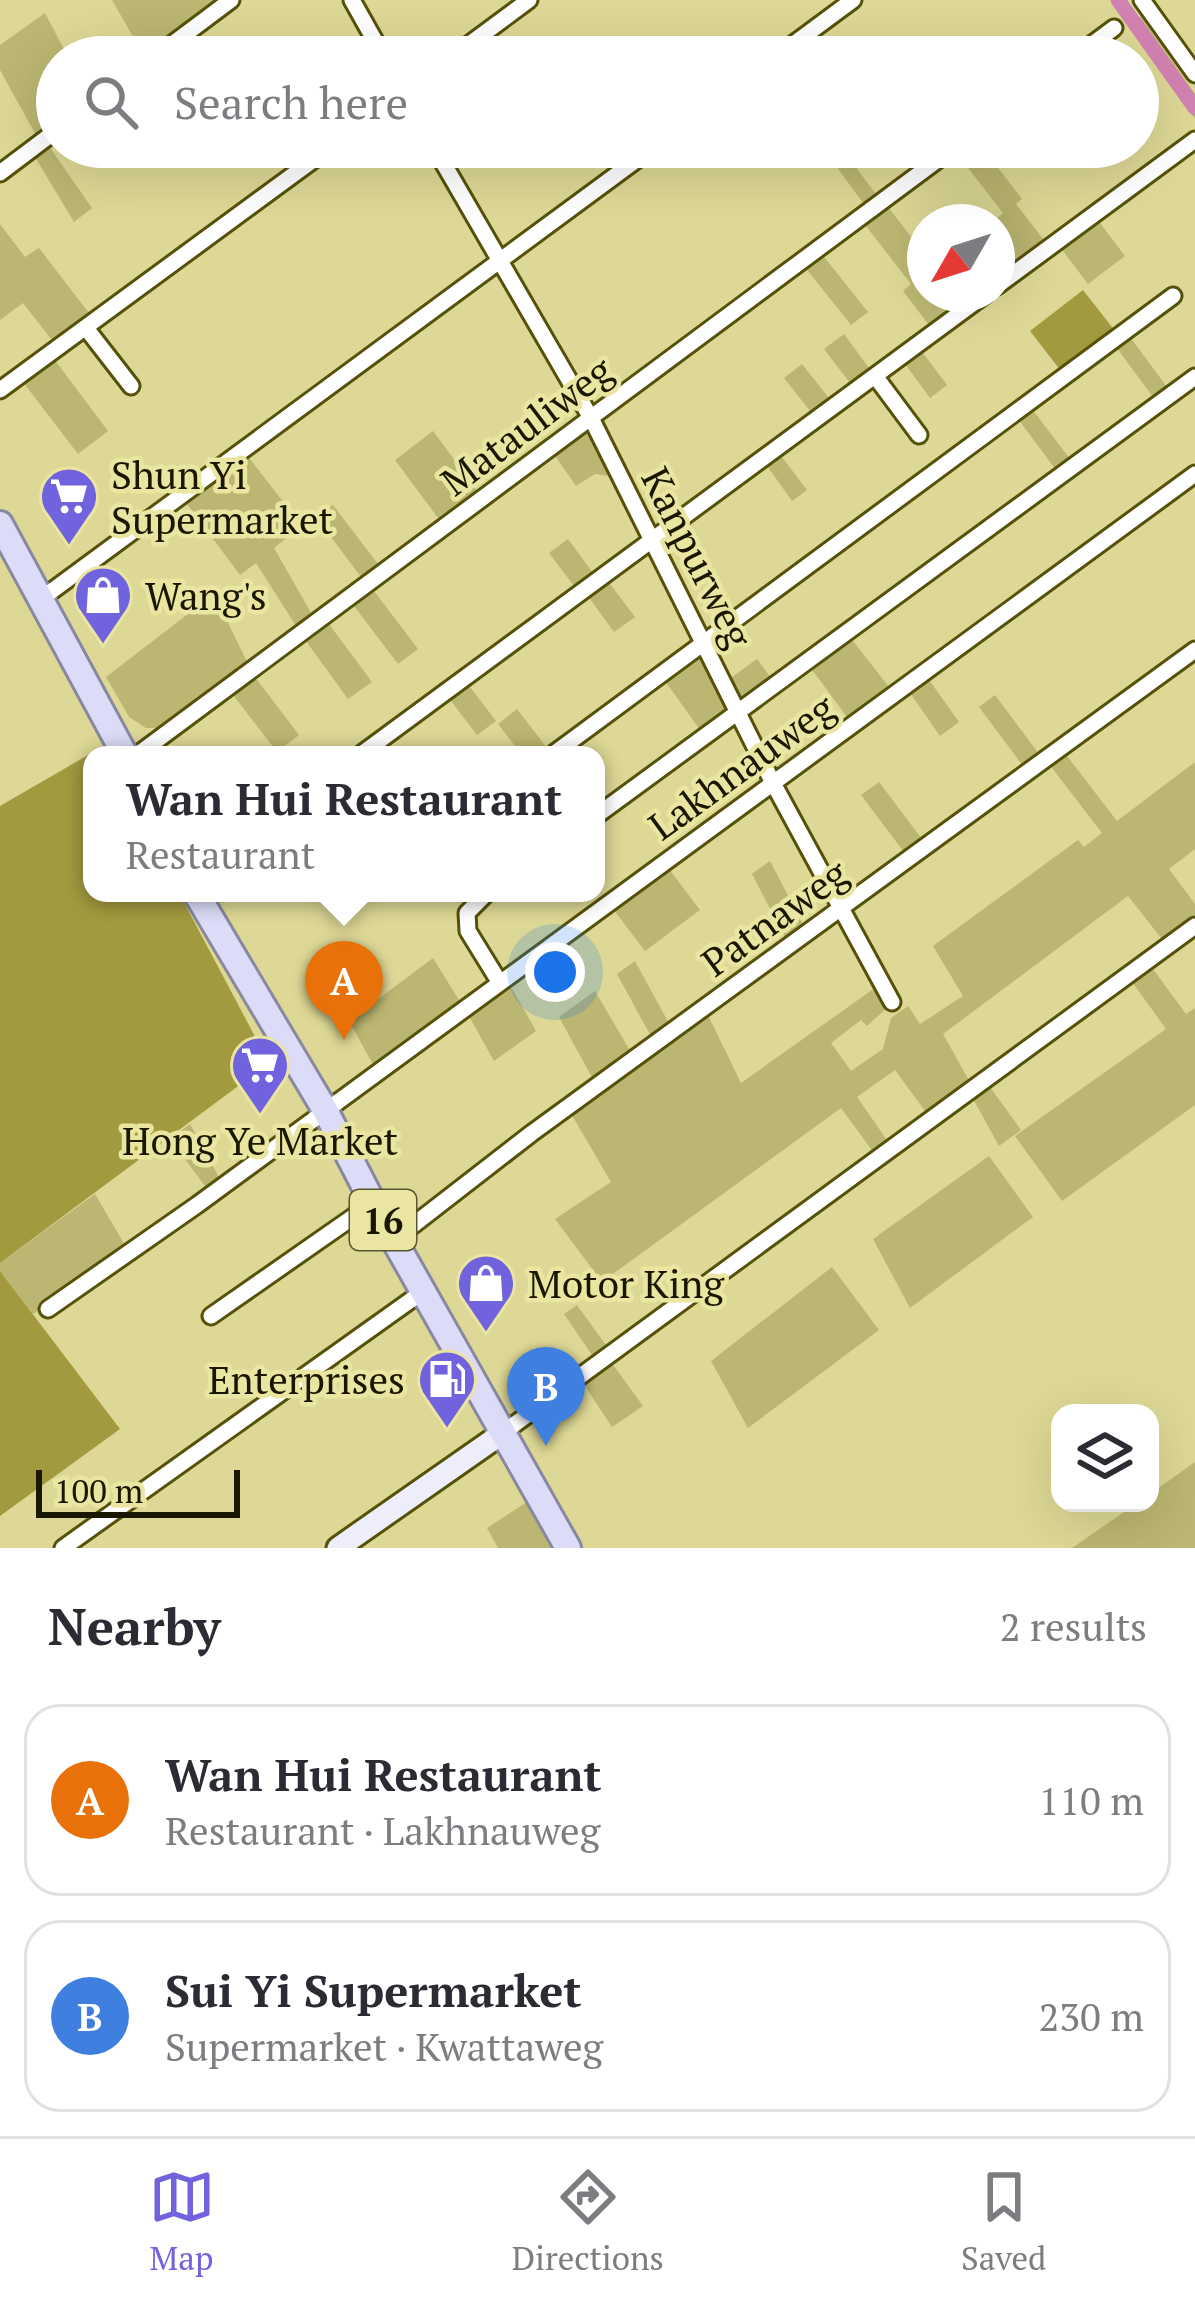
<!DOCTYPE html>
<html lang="en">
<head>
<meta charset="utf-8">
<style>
	:root { --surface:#fff; --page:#f7f7f7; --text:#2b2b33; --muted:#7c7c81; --line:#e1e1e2; --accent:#7163dd }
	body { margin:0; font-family:"PT Serif",serif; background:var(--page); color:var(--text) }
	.controls { position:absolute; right:36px; bottom:36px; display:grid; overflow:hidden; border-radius:24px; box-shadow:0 12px 48px #0002 }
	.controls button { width:108px; height:108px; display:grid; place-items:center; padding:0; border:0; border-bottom:3px solid var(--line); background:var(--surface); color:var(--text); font:60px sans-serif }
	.compass { position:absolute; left:907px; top:204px; width:108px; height:108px; border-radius:50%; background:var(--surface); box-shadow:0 12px 48px #0002; rotate:231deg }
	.scale { position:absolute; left:36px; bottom:30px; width:204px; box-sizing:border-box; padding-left:12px; border:6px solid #1a1700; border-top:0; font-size:33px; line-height:42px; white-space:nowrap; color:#1a1700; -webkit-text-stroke:9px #eae5a1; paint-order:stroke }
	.you { position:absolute; left:555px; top:972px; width:42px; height:42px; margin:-30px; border:9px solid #fff; border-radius:50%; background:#1a73e8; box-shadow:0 0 0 18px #1a73e833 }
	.badge { display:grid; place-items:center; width:78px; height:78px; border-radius:50%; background:var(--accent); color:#fff; font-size:39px; font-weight:700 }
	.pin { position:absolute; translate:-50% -99px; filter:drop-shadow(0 3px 6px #0008) }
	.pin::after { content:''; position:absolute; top:63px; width:42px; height:36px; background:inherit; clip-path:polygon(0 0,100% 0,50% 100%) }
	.popup { position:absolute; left:83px; top:746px; width:522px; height:156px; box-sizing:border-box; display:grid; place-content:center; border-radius:24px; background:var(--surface); filter:drop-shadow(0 3px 9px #0005); font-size:39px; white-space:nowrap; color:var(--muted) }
	.popup b { font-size:45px; color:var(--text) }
	.popup::after { content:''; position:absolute; left:50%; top:100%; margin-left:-24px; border:24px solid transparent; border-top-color:var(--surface) }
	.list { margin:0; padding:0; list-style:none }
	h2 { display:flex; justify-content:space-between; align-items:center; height:156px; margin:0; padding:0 48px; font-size:51px }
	h2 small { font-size:39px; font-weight:400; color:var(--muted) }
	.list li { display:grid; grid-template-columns:78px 1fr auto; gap:36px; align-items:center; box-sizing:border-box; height:192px; margin:0 24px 24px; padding:0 24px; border:3px solid var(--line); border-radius:36px }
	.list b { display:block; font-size:45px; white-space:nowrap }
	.list p { margin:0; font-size:39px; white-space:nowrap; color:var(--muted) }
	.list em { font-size:39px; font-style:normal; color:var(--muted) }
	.icon { flex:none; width:66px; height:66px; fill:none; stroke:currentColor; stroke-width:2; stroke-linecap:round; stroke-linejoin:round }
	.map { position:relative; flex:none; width:1195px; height:1548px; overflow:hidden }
	.search { position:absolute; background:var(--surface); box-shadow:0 12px 48px #0002; left:36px; right:36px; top:36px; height:132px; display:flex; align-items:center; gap:30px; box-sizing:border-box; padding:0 42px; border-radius:66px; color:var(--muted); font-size:45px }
	.sheet { height:588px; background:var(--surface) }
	nav { display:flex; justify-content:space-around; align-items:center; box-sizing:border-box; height:168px; border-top:3px solid var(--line); background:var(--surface); font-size:33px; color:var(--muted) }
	nav a { display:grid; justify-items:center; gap:6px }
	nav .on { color:var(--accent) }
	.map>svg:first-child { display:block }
</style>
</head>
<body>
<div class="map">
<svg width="1195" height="1548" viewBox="0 0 1195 1548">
	<rect width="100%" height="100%" fill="#ddd895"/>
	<path fill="#bbb671" d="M112,0H220L144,56Z
		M45,13L68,57H57V123L37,137L0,70V45Z
		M1133,17H1141L1195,94V119L1126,22Z
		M46,142L92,208L74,222L32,152Z
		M822,147H841L878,197L866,207Z
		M961,147H982L1022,199L1016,204L1047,244L1011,271L997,253V222H992L1003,213L955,151Z
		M885,203L925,255V294H963L969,301L932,329L903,291L911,284L862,221Z
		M1097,219L1125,256L1088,284L1060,247Z
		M0,224L25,257L39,248L92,317L55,344L23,303L0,320Z
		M821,253L868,312L851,325L804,266Z
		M1127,333L1170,391L1156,401L1113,343Z
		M844,334L872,372L853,387L824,349Z
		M920,349L947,385L930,398L903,361Z
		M54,359L108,431L78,454L23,382Z
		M802,364L832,402L814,416L784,378Z
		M1029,405L1073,463L1059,474L1015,415Z
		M585,430L590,431L610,467V476L595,474L576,486L553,453Z
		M433,431L479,493L441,522L395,460Z
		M779,453L807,490L792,501L765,463Z
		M246,454L302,526L274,548L314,618L298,629L256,563L240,575L184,500Z
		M333,505L381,568L364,581L316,517Z
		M568,539L596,577L577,590L549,553Z
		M607,580L635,617L614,632L587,595Z
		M371,587L418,649L398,664L351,602Z
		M214,594L249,666L157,728H146L129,717L106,677Z
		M326,620L372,682L348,699L303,637Z
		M850,637L892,691L850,721L810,667Z
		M704,650L732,708L703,734L660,674Z
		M757,659L774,682L740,702L728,680Z
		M252,673L299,735L277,752L230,691Z
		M927,677L959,722L940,736L908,690Z
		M467,683L496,721L477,735L448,697Z
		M995,695L1042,758L1026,770L979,707Z
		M517,709L547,748L537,755H522L498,724Z
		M1064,752L1117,821L1195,762V849L1169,869L1195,904V920L1165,943L1128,896L943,1034L971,1084L928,1115L895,1070L857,1097L889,1143L874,1153L841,1108L602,1282L555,1219L611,1182L570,1112L707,1013L741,1083L879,985L889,1006L867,1026L861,1020L831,1043L851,1071L883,1049L891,1018L908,1006L920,1024L963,996L933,946L1078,840L1084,847L1102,833L1049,764Z
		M879,782L925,843L907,856L861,795Z
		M770,861L805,928L787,941L752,874Z
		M669,869L700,910L645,951L613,909Z
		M433,958L462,1005L375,1068L349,1021Z
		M635,961L671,1027L653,1040L617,974Z
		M1150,965L1186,1014L1195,1008V1105L1062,1201L1015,1136L1166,1029L1130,979Z
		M507,986L513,990L536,1031L494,1061L470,1018Z
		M595,991L632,1054L594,1081L559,1017Z
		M987,1083L1021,1130L999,1146L971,1095Z
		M190,1124L221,1181L208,1190L170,1139Z
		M989,1156L1033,1217L910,1308L873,1239Z
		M95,1194L126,1247L33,1314L0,1271V1263Z
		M832,1267L879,1330L748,1428L711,1361Z
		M577,1305L610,1351L596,1361L564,1314Z
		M611,1362L643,1406L612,1427L583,1383Z
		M1195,1462V1548H1072L1137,1503H1150V1494Z
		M527,1502L552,1548H498L487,1528Z"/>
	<path fill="#a29a3e" d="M1083,290L1115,331L1061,371L1030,331Z
		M102,747L106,755H92V893H179L269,1063L0,1263V806Z
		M0,1271L120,1429L0,1516Z"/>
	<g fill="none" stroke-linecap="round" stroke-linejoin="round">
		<path stroke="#d282b1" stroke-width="15" d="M1118,0L1195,108"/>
		<g stroke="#565108" stroke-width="21">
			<path id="street" d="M352,0L384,57
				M1142,0L1195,74
				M155,57L231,0
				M452,57L529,0
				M776,57L853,0
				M1075,57L1114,28
				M434,147L591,418L773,783L892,1002
				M0,173L57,130
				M997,286L1195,140
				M86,328L131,386
				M875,376L919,435
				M0,390L331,147
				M41,599L654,147
				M137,755L955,147
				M360,755L986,294
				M552,755L1173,296
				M596,816L1195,377
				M487,893L467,913L468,931L500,983
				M394,1240L532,1133L1195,650
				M48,1309L197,1205L1195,474
				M211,1316L373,1203
				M504,1432L1195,926
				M63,1548L425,1290"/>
		</g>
		<g stroke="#565108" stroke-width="27">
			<path id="secondary" d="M338,1548L504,1432"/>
		</g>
		<g stroke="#89889e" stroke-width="30">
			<path id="primary" d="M0,524L125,755
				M196,893L325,1110L373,1203L568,1548"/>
		</g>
		<use href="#street" stroke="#fff" stroke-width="15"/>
		<use href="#secondary" stroke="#eeeefb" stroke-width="21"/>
		<use href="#primary" stroke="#dcdcf8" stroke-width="24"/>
	</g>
	<defs>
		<g id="supermarket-pin" transform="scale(3)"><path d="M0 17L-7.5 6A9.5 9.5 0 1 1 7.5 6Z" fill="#7163dd" stroke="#eae5a1"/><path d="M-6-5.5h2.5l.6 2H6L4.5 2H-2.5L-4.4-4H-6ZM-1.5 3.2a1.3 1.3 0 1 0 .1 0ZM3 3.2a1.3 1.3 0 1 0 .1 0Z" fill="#fff"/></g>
		<g id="shop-pin" transform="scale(3)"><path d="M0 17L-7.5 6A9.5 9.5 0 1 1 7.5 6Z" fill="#7163dd" stroke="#eae5a1"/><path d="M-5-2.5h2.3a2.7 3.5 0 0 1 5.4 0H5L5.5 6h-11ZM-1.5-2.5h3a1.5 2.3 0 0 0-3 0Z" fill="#fff"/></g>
		<g id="fuel-pin" transform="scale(3)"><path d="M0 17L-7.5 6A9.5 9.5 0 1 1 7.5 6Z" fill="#7163dd" stroke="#eae5a1"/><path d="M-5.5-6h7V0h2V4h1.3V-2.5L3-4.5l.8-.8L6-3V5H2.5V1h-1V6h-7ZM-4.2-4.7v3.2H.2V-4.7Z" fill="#fff"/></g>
	</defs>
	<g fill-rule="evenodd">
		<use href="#supermarket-pin" x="69" y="496"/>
		<use href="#shop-pin" x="103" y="595"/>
		<use href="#supermarket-pin" x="260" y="1065"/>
		<use href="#shop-pin" x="486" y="1283"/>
		<use href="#fuel-pin" x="447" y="1379"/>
	</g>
	<g text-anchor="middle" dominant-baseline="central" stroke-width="9" stroke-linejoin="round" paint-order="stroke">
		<rect fill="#eae5a1" stroke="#585530" stroke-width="3" x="350" y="1190" width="66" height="60" rx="9"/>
		<g font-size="36" font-weight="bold" fill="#1a1700">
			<text x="383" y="1220">16</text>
		</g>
		<g font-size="39" fill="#1a1700" stroke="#eae5a1">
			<text transform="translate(526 425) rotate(-37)">Matauliweg</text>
			<text transform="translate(698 557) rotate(63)">Kanpurweg</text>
			<text transform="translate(741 766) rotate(-36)">Lakhnauweg</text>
			<text transform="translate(774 917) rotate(-36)">Patnaweg</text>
		</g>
		<g font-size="39" fill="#1a1700" stroke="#eae5a1" text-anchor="start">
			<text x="111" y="474">Shun Yi<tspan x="111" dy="45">Supermarket</tspan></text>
			<text x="145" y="595">Wang's</text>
			<text x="260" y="1140" text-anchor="middle">Hong Ye Market</text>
			<text x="528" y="1283">Motor King</text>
			<text x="405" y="1379" text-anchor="end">Enterprises</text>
		</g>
	</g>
</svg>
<div class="controls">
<button><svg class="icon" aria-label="layers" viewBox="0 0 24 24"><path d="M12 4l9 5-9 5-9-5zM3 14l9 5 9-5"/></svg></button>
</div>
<svg class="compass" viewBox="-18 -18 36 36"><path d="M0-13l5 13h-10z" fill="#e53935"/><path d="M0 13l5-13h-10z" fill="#7c7c81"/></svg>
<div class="scale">100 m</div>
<div class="you"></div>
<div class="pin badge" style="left:344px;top:1040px;background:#e8710a">A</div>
<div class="popup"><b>Wan Hui Restaurant</b>Restaurant</div>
<div class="pin badge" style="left:546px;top:1446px;background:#3f7fe0">B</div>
<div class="search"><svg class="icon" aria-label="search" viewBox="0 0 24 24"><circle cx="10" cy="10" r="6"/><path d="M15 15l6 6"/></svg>Search here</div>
</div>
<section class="sheet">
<h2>Nearby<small>2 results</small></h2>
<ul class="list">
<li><span class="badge" style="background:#e8710a">A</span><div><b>Wan Hui Restaurant</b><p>Restaurant · Lakhnauweg</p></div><em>110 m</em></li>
<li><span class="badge" style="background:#3f7fe0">B</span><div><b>Sui Yi Supermarket</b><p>Supermarket · Kwattaweg</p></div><em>230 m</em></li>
</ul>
</section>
<nav>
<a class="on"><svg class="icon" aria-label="map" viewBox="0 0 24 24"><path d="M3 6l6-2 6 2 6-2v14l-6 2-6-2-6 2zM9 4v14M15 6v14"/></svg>Map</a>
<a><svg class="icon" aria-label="directions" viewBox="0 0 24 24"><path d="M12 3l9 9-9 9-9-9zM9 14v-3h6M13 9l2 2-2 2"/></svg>Directions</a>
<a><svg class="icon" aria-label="saved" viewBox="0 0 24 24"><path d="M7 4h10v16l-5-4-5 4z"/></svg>Saved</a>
</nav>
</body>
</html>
